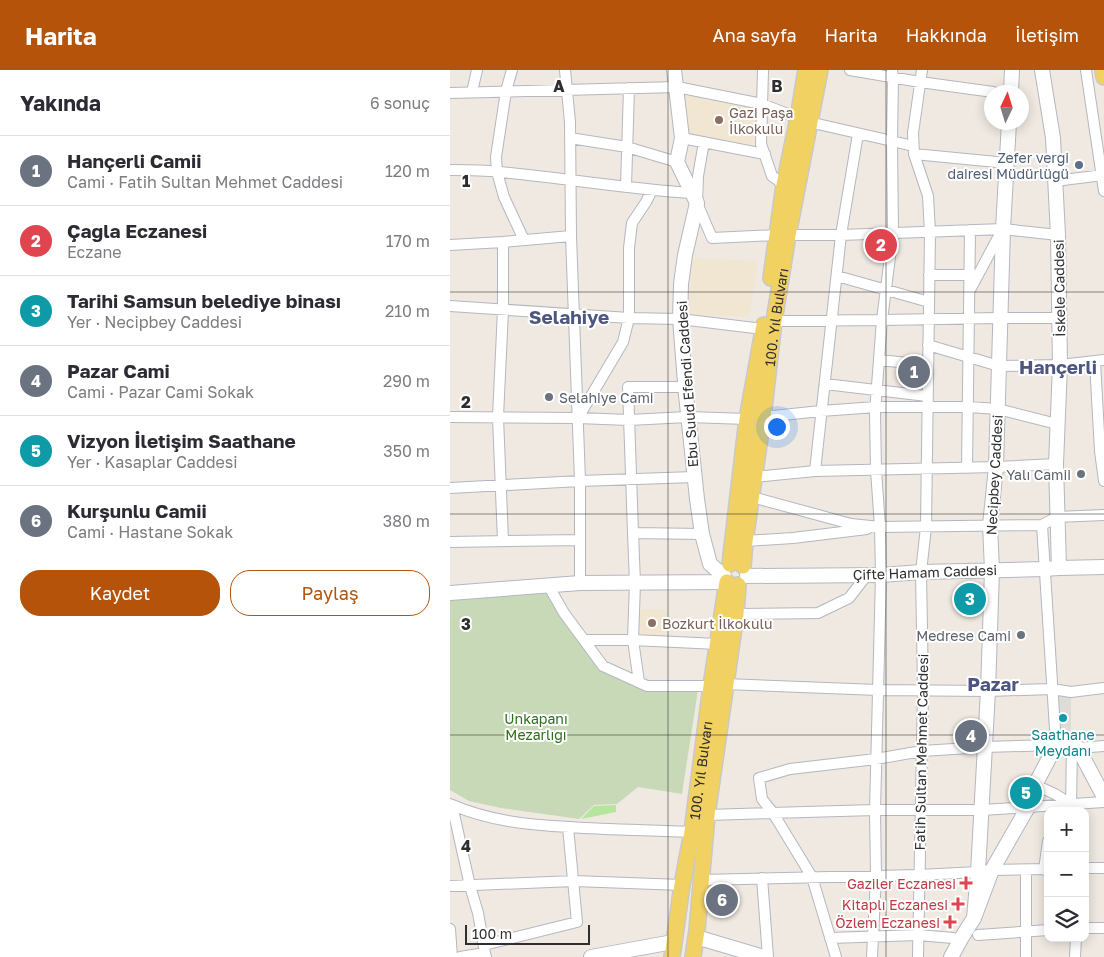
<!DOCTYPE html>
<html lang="tr">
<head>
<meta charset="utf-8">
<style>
	:root { --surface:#fff; --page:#f7f7f7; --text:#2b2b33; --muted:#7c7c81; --line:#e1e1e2; --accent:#b45309 }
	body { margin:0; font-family:"Golos Text",sans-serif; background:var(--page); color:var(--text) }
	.controls { position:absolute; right:15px; bottom:15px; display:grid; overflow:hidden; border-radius:10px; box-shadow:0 2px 12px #0003 }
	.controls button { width:45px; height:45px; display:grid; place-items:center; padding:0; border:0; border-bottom:1px solid var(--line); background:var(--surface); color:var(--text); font:25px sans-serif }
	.compass { position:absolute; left:534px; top:15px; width:45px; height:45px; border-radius:50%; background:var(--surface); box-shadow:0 2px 12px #0003; rotate:4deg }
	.scale { position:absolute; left:15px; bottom:12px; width:125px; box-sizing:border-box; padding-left:5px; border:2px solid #2e2e2e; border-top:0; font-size:14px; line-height:18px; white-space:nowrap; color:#2e2e2e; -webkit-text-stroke:4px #fff; paint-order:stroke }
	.you { position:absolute; left:326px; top:356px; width:18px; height:18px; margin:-12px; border:4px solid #fff; border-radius:50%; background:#1a73e8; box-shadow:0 0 0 8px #1a73e833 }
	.badge { display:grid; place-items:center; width:32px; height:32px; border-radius:50%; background:var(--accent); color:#fff; font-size:16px; font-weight:700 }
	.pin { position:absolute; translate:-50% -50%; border:2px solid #fff; box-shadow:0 1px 5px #0006 }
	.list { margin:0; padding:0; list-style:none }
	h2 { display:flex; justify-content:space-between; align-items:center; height:65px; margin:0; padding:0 20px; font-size:21px }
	h2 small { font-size:16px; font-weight:400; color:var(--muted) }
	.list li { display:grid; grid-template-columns:32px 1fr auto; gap:15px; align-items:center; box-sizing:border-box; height:70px; padding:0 20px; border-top:1px solid var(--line) }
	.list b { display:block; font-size:19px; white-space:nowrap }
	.list p { margin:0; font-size:16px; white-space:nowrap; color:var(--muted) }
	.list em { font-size:16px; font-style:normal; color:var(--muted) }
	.actions { display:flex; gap:10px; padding:15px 20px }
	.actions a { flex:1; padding:11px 0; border:1px solid var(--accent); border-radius:20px; text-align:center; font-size:18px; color:var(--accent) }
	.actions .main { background:var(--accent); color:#fff }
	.icon { flex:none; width:28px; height:28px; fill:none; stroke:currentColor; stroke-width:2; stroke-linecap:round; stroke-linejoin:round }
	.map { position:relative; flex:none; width:654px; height:887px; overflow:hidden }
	header { display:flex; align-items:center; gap:30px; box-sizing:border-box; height:70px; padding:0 25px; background:var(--accent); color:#fff }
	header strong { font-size:24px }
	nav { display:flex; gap:28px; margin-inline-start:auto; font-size:18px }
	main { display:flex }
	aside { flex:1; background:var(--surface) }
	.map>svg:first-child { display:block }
</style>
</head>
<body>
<header>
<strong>Harita</strong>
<nav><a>Ana sayfa</a><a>Harita</a><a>Hakkında</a><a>İletişim</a></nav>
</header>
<main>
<aside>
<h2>Yakında<small>6 sonuç</small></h2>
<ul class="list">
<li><span class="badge" style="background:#6b7280">1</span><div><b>Hançerli Camii</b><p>Cami · Fatih Sultan Mehmet Caddesi</p></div><em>120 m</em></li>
<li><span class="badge" style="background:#e0444e">2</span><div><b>Çağla Eczanesi</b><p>Eczane</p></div><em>170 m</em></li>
<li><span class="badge" style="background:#0f9aa8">3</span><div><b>Tarihi Samsun belediye binası</b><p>Yer · Necipbey Caddesi</p></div><em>210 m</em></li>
<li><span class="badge" style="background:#6b7280">4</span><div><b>Pazar Cami</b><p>Cami · Pazar Cami Sokak</p></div><em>290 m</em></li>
<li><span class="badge" style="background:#0f9aa8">5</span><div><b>Vizyon İletişim Saathane</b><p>Yer · Kasaplar Caddesi</p></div><em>350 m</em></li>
<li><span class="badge" style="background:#6b7280">6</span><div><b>Kurşunlu Camii</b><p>Cami · Hastane Sokak</p></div><em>380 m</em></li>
</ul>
<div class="actions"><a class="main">Kaydet</a><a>Paylaş</a></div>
</aside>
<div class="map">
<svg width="654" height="887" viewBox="0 0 654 887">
	<rect width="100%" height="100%" fill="#efe9e1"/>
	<path fill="#f0e6d1" d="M238,25L305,38L304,79L234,63L231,26Z
		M241,188L308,191L299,247L238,244Z
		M187,539L217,540L218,568L187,567Z"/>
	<path fill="#b6e59e" d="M166,735V742L131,749L144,736Z"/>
	<path fill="#c8d9b8" d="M97,518L150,599L197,619L248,620L232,724L188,717L167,734L144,735L129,749L51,738L19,731L0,720V529Z"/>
	<path fill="#dfdcd8" d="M621,624V671L606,672L603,625Z"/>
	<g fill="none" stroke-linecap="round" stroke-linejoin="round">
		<g stroke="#b4b7c1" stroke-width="12">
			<path id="street" d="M62,0L56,21L46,87L47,102L54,127L74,170
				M115,0L120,52L121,166L130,411V513
				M313,0L311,74L322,106L334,115
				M400,0L470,12L543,22
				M636,0L654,121
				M22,22L27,0
				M0,23L227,17L312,34L348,48
				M359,52L442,71L443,8L442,0
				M408,64L391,165L365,401L546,397L606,394
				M120,68L177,77L227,92
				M232,68L315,84
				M254,72L248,106L247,133L262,168L327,165
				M464,84L557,93
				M0,100C17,100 33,100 50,102C114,108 177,119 241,123
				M605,111L654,105
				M176,117L179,18
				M338,165H391L553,159L608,165
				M0,175L53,172L121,166
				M479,205H520
				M387,206L479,232
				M520,220L551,162
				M0,236L179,248L230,249L313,259
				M324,251L432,250L550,248H609
				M478,275L549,296L610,295L654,290
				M429,290L478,295
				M645,292L650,381L654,411
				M375,314L477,326
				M0,347L128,348L179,350L238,347L297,349
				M313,347L371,341L426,337H518L548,339L607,354
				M128,348L173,272L179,248V178L182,153L196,132L202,120
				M517,398L520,160
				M304,407L365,401
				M0,418L130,411L244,407
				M302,427L401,454L430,457L592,455L607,447L654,445
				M592,455L606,675
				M183,463L178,317H236
				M53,471L48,347L53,240V172
				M295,471L343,468L417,459
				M0,472L130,470
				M98,515L114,543L153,596L197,616H261
				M286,544L368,543L399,528L417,505
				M134,570H183L268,574
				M189,612L183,570L185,513L183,463L252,464
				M275,614L428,620L538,621L602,619L621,622L654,618
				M585,715L605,724L621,734
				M0,734C39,751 78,755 120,757C160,760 201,760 242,762
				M2,735L20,816L28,843L35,883
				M621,739L622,675
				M257,745L425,740H532L654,732
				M635,798H654
				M576,800V887
				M594,800L598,771
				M312,808L318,887
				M251,810L469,805L528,802L542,800L598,799
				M0,816L124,811L232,815
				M635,858H654
				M0,859L2,887
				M528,865L598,860
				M380,868L468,865L503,868
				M34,875L127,852L118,757
				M10,887L35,883L36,887
				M386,887L362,807L323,743L312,729L309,708L340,699L426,689L472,681L535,677L606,675H622L628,678L654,676
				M422,887L426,806L425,740L431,505L430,457L426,400L425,342L432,250L443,163L442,71L463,76
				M468,887L473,620L471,502L476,457L480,162L478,126L464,84L463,63L472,0
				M625,887L626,868"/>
		</g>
		<g stroke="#b4b7c1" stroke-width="16">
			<path id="secondary" d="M224,0L232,68L227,92L247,133L235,185L231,214L230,249L236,325L247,429L252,464L260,494L274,506
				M592,0L603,68L608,165L610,295L606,394L609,498
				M561,22L562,0
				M297,506L431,505L471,502L594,499L609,498L654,497
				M0,523L130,513L277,512
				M628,678L654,727
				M524,848L528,802L538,621L542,500L540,455L546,397L553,159L559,52
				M246,867L314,887
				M141,887L223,872
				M501,887L512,867L524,848L542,800L578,737L585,715L606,675"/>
		</g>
		<g stroke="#c9c9c9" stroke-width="18">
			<g id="primary">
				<path d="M653,0L654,7"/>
				<path d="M321,208L334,115L348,48L356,0"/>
				<path d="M280,494L297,349L314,255"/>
				<path id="s1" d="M293,496L295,471L313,347L324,251L338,165L370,0"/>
				<path id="s2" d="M222,887L232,815L242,762L261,616L277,512"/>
				<path d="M243,887L247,860L257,745L286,544L288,515"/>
			</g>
		</g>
		<use href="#street" stroke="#fff" stroke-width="10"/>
		<use href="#secondary" stroke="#fff" stroke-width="14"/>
		<use href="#primary" stroke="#f2d163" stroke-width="15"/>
	</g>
	<path fill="none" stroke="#2e2e2e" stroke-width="1" stroke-opacity="0.55" d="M218,0V887M436,0V887M0,222H654M0,444H654M0,665H654"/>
	<g fill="#8d6e63" stroke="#fff" stroke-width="2">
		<circle cx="269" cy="50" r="5"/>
		<circle cx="202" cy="553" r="5"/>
	</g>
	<circle fill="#5c6f8a" stroke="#fff" stroke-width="2" cx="629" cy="95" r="5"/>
	<g fill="#6b7280" stroke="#fff" stroke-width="2">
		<circle cx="99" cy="327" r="5"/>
		<circle cx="631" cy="404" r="5"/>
		<circle cx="571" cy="565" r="5"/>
	</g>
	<circle fill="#0f9aa8" stroke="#fff" stroke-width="2" cx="613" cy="648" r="5"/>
	<g fill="#e0444e" stroke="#fff" stroke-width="2">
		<path d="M513.5 805.5h5v5h5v5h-5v5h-5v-5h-5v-5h5z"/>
		<path d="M505.5 826.5h5v5h5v5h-5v5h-5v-5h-5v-5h5z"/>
		<path d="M497.5 844.5h5v5h5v5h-5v5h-5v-5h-5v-5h5z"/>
	</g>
	<g text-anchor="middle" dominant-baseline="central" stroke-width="4" stroke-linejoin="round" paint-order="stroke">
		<g font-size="14" fill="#785e54" stroke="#fff" text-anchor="start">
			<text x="279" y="42">Gazi Paşa<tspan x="279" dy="16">İlkokulu</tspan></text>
			<text x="212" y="553">Bozkurt İlkokulu</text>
		</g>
		<g font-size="14" fill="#4e5e75" stroke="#fff" text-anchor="end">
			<text x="619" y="87">Zefer vergi<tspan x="619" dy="16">dairesi Müdürlüğü</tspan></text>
		</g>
		<g font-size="14" fill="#2e2e2e" stroke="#fff">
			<text transform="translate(609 218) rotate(-91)">İskele Caddesi</text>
			<text stroke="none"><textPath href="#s1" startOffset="251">100. Yıl Bulvarı</textPath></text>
			<text transform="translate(237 314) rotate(-94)">Ebu Suud Efendi Caddesi</text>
			<text transform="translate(544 405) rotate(-87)">Necipbey Caddesi</text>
			<text transform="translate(475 502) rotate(-2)">Çifte Hamam Caddesi</text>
			<text transform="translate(471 682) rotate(-89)">Fatih Sultan Mehmet Caddesi</text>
			<text stroke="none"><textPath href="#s2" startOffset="189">100. Yıl Bulvarı</textPath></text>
		</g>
		<g font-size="14" fill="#5b616d" stroke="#fff" text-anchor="end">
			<text x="109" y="327" text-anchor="start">Selahiye Cami</text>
			<text x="621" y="404">Yalı Camii</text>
			<text x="561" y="565">Medrese Cami</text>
		</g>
		<g font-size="14" fill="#2c6e1b" stroke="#fff">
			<text x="86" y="648">Unkapanı<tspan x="86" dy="16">Mezarlığı</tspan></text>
		</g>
		<g font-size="14" fill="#0d838f" stroke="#fff">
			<text x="613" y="664">Saathane<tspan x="613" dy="16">Meydanı</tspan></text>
		</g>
		<g font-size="14" fill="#be3a42" stroke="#fff" text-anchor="end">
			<text x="506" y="813">Gaziler Eczanesi</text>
			<text x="498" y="834">Kitaplı Eczanesi</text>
			<text x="490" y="852">Özlem Eczanesi</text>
		</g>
		<g font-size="19" font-weight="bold" fill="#4d5680" stroke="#fff">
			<text x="119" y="246">Selahiye</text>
			<text x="608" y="296">Hançerli</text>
			<text x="543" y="613">Pazar</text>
		</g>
	</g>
	<g font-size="16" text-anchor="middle" font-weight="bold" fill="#2e2e2e" stroke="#fff" stroke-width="4" stroke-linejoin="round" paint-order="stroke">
		<text x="109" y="22">A</text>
		<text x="327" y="22">B</text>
		<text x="16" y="117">1</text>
		<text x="16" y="338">2</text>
		<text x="16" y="560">3</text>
		<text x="16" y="782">4</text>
	</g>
</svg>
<div class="controls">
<button>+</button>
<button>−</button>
<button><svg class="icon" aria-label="layers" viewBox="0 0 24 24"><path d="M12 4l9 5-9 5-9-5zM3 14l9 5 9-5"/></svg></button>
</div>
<svg class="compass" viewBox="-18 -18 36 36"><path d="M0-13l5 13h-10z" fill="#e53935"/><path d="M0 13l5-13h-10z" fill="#7c7c81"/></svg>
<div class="scale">100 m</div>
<div class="you"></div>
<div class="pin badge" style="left:464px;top:302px;background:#6b7280">1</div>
<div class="pin badge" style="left:431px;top:175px;background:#e0444e">2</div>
<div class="pin badge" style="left:520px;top:529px;background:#0f9aa8">3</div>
<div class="pin badge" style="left:521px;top:666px;background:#6b7280">4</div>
<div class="pin badge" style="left:576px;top:723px;background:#0f9aa8">5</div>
<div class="pin badge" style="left:272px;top:830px;background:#6b7280">6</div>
</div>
</main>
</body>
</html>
